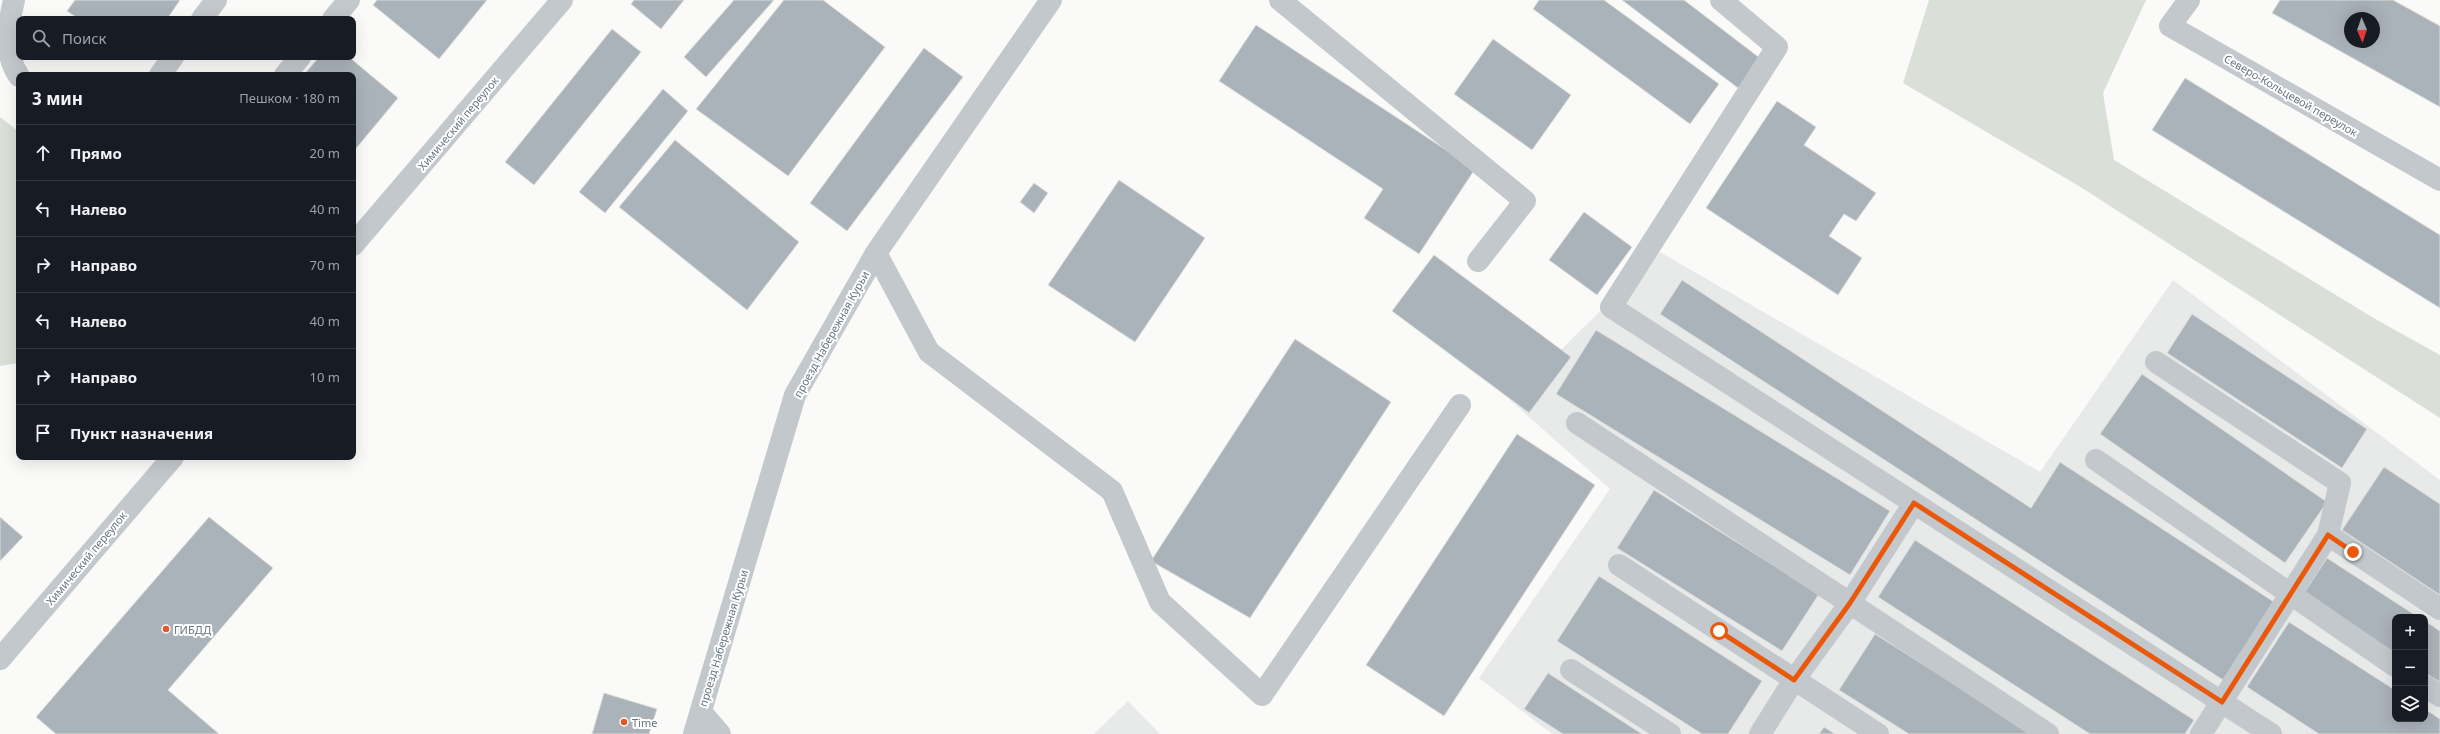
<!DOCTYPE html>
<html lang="ru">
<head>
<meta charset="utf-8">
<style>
	:root { --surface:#171b24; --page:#242831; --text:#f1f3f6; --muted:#9ea1a6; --line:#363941 }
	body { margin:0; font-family:"Noto Sans",sans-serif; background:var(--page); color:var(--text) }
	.controls { position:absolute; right:12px; bottom:12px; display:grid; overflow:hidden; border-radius:8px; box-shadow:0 4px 16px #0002 }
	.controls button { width:36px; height:36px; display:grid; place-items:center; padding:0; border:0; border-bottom:1px solid var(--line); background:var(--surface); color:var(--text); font:20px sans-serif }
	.compass { position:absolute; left:2344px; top:12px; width:36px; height:36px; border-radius:50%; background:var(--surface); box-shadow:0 4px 16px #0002; rotate:178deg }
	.stop { position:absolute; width:12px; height:12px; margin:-9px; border:3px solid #ea580c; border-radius:50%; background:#fff }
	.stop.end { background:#ea580c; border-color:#fff; box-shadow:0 1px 4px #0008 }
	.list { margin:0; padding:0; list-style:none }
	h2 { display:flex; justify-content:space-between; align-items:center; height:52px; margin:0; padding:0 16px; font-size:17px }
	h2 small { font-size:13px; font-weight:400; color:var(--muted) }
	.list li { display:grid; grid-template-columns:26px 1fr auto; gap:12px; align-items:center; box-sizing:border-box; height:56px; padding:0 16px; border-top:1px solid var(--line) }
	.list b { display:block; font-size:15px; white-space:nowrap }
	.list em { font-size:13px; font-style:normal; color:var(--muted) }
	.icon { flex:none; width:22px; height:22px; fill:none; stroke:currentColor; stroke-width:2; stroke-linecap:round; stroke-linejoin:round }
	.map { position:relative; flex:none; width:2440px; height:734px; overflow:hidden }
	.search { position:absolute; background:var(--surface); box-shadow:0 4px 16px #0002; left:16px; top:16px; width:340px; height:44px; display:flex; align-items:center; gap:10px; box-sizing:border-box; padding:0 14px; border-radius:8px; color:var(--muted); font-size:15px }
	.panel { position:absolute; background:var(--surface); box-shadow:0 4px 16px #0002; left:16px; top:72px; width:340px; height:388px; border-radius:8px }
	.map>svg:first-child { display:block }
</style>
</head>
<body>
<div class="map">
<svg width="2440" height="734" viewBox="0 0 2440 734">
	<rect width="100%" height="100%" fill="#fafaf8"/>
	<path fill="#e8e9e9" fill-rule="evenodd" d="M1660,252L2040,472L2173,280L2440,480V734H1552L1479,678L1610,489L1510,400ZM2395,617H2425V719H2395Z
		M1128,701L1160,734H1094Z"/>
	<path fill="#dadfd7" d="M1929,0H2146L2103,93L2114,160L2377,320L2440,355V418L2079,186L1903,83Z
		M0,117L19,132V363L0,366Z"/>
	<path fill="#aab3b9" stroke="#dcdcda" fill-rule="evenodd" d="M75,0H180L167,19H79L67,11Z
		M377,0H487L439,59L373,5Z
		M634,0H684L661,29L631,4Z
		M734,0H774L706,77L684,57Z
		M784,0H823L885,47L788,176L696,109Z
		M1539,0H1604L1719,84L1690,124L1533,9Z
		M1622,0H1684L1761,59L1738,88Z
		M2280,0H2393L2440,26V107L2272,13ZM2350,18H2374V42H2350Z
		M1256,25L1475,169L1419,254L1364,218L1383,189L1219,81Z
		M612,29L641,52L534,185L505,162Z
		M1493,39L1571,95L1532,150L1454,94Z
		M924,48L963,77L847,231L810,203Z
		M319,57H349L398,98L353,152V75H304Z
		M2185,78L2440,235V308L2152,130Z
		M663,89L688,111L605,213L579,192Z
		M1777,101L1816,127L1804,145L1876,193L1856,221L1844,214L1829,236L1862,258L1838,295L1706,208Z
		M675,140L799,242L747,310L619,207Z
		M1119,180L1205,238L1135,342L1048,285Z
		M1034,183L1048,193L1034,213L1020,202Z
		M1584,212L1632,247L1597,295L1549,260Z
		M1434,255L1571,357L1529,413L1392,311Z
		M1682,280L2031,508L2060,462L2274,602L2223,680L1660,314Z
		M2192,314L2367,429L2342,468L2167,353Z
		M1596,330L1890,511L1850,575L1556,394Z
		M1295,339L1391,402L1250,618L1151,561Z
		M2142,374L2327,502L2285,563L2100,434Z
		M1517,434L1595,485L1444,716L1366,665Z
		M2384,467L2440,504V595L2342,530Z
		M1654,490L1819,594L1782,651L1617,548Z
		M0,517L23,537L0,561Z
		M209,517L273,568L168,690L219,734H56L36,717Z
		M1915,540L2194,720L2185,734H2090L1878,597Z
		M2327,558L2418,617H2395V653L2304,593Z
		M1599,576L1762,681L1728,734H1702L1557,641Z
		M2425,621L2440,631V682L2425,673Z
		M2289,622L2395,690V719H2425V709L2440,719V734H2319L2247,687Z
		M1875,634L2033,734H1909L1839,690Z
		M1548,673L1642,734H1563L1524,709Z
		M604,693L657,709L649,734H592Z
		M1824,727L1835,734H1819Z"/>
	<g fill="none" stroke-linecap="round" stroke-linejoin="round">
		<path stroke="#c3c8cc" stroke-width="22" d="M14,0C8,26 3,53 19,76
			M1280,0L1525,201L1478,261
			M1721,0L1777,47L1611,307L2271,734
			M2189,0L2170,26L2440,180
			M202,19L216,0
			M333,19L349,0
			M160,75L173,57
			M285,75L300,57
			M353,245L562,0
			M876,253L929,352L1112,491L1160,602L1262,695L1460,405
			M2156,362L2340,483L2328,535
			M1577,423L2048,734
			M2096,460L2395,666
			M1619,565L1878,734
			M0,659L173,457
			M1571,670L1670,734
			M2425,686L2440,696
			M701,712L720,734
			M694,734L795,395L876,253L1051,0
			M1760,734L1794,680L1850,603L1914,503
			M2201,734L2328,535L2440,609"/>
	</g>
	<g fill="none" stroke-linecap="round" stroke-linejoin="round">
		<path stroke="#ea580c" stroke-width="5" d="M1719,631L1794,680L1850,603L1914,503L2222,702L2328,535L2353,552"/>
	</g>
	<g fill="#e4572e" stroke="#fff" stroke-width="1.5">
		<circle cx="166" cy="629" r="4"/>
		<circle cx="624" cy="722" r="4"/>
	</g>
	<g text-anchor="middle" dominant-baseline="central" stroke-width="4" stroke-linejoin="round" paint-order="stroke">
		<g font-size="11" fill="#657683" stroke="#fff">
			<text transform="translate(2291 95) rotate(30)">Северо-Кольцевой переулок</text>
			<text transform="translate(458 123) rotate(-50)">Химический переулок</text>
			<text transform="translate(831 334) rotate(-61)">проезд Набережная Курьи</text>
			<text transform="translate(86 558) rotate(-50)">Химический переулок</text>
			<text transform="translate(723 638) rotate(-73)">проезд Набережная Курьи</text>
		</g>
		<g font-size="11" fill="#657683" stroke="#fff" text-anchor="start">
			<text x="174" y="629">ГИБДД</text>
			<text x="632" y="722">Time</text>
		</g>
	</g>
</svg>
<div class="controls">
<button>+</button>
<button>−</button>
<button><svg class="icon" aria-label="layers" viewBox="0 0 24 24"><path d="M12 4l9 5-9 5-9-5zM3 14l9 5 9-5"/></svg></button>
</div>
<svg class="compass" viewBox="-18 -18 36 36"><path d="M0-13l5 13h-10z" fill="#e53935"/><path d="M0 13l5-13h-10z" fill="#9ea1a6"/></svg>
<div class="stop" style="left:1719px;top:631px"></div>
<div class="stop end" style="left:2353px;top:552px"></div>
<div class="search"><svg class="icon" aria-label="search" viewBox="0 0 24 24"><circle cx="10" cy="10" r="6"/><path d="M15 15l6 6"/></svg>Поиск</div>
<section class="panel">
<h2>3 мин<small>Пешком · 180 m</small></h2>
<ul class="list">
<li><svg class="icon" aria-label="ahead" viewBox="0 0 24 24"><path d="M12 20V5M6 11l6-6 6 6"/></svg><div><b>Прямо</b></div><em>20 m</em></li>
<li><svg class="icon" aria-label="left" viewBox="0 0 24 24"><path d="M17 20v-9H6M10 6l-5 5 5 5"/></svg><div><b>Налево</b></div><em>40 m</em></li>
<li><svg class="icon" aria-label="right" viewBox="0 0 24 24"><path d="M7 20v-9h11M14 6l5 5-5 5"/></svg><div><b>Направо</b></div><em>70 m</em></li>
<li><svg class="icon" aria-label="left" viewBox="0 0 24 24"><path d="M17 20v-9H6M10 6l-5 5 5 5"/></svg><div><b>Налево</b></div><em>40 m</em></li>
<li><svg class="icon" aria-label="right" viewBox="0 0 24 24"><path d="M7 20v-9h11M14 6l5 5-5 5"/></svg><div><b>Направо</b></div><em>10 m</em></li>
<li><svg class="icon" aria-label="arrive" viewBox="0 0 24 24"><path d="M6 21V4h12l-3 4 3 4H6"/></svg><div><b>Пункт назначения</b></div></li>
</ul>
</section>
</div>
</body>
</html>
